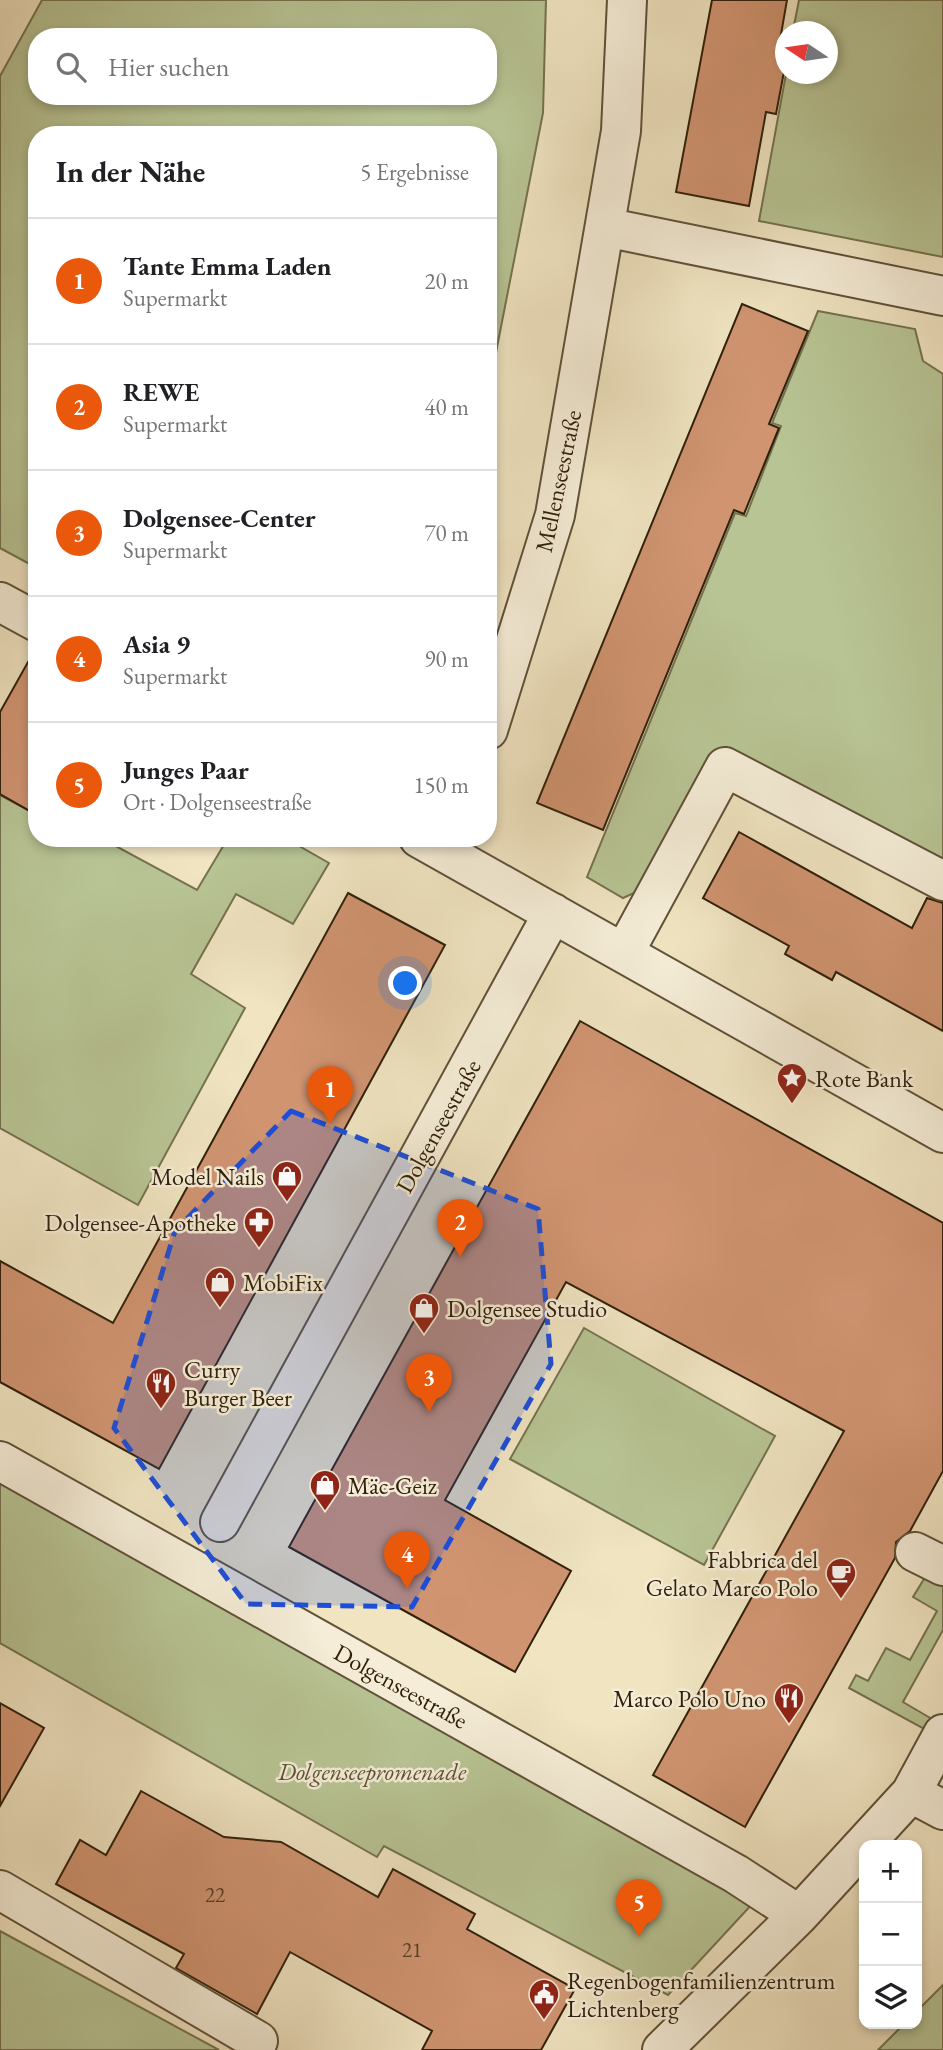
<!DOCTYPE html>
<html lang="de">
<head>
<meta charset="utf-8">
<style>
	:root { --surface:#fff; --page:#f2f2f2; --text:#202124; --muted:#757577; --line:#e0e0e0; --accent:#ea580c }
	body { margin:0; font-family:"EB Garamond",serif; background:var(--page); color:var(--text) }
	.controls { position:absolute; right:21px; bottom:21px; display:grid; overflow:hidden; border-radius:14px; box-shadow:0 4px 10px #0003 }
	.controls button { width:63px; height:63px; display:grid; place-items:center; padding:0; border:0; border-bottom:2px solid var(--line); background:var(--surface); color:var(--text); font:35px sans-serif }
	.compass { position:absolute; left:775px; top:21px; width:63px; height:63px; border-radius:50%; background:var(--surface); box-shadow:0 4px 10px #0003; rotate:283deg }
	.you { position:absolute; left:406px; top:984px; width:24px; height:24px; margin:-18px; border:5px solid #fff; border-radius:50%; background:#1a73e8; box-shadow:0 0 0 10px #1a73e833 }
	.badge { display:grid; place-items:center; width:46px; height:46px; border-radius:50%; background:var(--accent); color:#fff; font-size:23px; font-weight:700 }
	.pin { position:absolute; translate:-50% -58px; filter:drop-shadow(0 2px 4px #0008) }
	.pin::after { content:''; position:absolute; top:37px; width:24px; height:21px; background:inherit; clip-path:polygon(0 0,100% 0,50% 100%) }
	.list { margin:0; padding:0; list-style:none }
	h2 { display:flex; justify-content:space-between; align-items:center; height:91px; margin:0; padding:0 28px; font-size:30px }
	h2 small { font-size:23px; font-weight:400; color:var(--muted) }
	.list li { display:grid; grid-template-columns:46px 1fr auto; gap:21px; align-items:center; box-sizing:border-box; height:126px; padding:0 28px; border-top:2px solid var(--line) }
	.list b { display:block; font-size:26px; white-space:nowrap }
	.list p { margin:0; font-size:23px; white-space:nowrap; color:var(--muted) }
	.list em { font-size:23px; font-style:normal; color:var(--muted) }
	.icon { flex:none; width:38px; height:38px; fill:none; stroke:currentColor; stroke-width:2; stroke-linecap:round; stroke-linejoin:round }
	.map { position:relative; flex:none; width:943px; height:2050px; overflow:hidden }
	.search { position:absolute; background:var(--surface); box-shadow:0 4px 10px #0003; left:28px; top:28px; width:469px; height:77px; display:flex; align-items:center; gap:18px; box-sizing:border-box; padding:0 24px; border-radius:28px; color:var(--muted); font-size:26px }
	.panel { position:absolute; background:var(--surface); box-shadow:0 4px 10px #0003; left:28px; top:126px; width:469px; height:721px; border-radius:28px }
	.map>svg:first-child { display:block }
</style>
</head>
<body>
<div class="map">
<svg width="943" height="2050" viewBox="0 0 943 2050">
	<rect width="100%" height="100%" fill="#f0e4c1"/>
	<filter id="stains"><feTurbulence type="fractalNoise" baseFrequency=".00286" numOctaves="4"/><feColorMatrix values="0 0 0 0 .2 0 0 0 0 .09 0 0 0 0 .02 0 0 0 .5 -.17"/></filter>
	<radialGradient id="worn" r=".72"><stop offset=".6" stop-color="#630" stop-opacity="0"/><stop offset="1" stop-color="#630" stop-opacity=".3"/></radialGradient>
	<path fill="#b8c494" stroke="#74724f" stroke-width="2" fill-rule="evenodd" d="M42,0H546L543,113L488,393V135H37V568L0,548V76ZM37,37H488V96H37Z
		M799,0H943V257L759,221L786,74H828V32L793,31Z
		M818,311L915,329L923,361L943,374V869L726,749L647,887L623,898L587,877L735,513L746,516L781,426L772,423Z
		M0,795L37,815V838H101L197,890L228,838H285L329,863L293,924L236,894L191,974L245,1008L138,1205L0,1128Z
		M584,1328L775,1436L704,1565L510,1459Z
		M0,1481L755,1901L668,1995L384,1846L377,1857L0,1643Z
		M927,1574L943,1583V1630L903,1702L932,1719L926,1730L849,1688L856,1675L868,1681L886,1648L910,1660L937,1611L913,1597Z
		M0,1931L219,2050H0Z
		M943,1985V2050H878L904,2024H917V2011Z"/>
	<path fill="#d09471" stroke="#30200a" stroke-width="2" d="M712,0H787L780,40L786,41V61L776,114L766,112L749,206L676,192Z
		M742,304L808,331L769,424L779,428L744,514L734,510L603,830L537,803Z
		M37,646V815L0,794V712Z
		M739,832L912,928L927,898L943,903V1031L836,972L832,980L785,954L789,946L703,898Z
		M348,893L445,945L159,1469L0,1382V1261L113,1323Z
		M580,1021L943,1223V1471L910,1531L896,1542L895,1558L745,1827L653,1775L844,1431L566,1282L445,1500L571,1571L515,1672L289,1547Z
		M0,1703L44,1728L0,1806Z
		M141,1791L224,1837L281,1842L378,1897L393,1869L475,1914L467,1929L575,1989L541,2050H422L432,2031L290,1952L257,2014L176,1968L184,1954L56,1884L80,1840L106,1855Z"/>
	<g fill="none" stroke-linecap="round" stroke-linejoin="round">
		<g stroke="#605138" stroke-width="42">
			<path id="minor" d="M605,227L943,296
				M0,602L37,622
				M488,730L555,515L621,131L627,0
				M419,838L943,1133
				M624,953L725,767L943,881
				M0,1461L736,1874L799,1915
				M220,1522L553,913
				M915,1552L943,1566
				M911,1793L943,1810
				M0,1890L258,2041
				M662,2050L799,1915L911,1793L943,1734"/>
		</g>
		<use href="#minor" stroke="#f5edd7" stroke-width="38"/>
	</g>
	<path fill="#1d4ed8" fill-opacity="0.2" stroke="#1d4ed8" stroke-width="5" stroke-dasharray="14 9" stroke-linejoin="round" d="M291,1111L538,1209L551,1364L412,1607L246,1604L114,1428L175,1231Z"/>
	<defs>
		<g id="sight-pin" transform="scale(1.575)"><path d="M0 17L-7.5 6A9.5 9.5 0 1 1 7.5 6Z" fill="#8f2418" stroke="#f5edd7"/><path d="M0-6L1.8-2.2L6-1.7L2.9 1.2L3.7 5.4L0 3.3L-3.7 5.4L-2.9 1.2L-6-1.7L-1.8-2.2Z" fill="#fff"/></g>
		<g id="shop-pin" transform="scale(1.575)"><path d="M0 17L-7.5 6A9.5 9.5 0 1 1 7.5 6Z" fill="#8f2418" stroke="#f5edd7"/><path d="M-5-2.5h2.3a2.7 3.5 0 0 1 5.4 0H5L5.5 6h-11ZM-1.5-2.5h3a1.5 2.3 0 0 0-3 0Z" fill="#fff"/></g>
		<g id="pharmacy-pin" transform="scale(1.575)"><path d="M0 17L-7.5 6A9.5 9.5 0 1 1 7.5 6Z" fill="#8f2418" stroke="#f5edd7"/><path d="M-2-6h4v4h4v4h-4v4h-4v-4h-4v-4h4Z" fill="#fff"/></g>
		<g id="restaurant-pin" transform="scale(1.575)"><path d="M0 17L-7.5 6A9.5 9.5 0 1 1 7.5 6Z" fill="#8f2418" stroke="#f5edd7"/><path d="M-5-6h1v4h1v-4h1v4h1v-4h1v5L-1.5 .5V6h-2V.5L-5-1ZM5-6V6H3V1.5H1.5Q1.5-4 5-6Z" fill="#fff"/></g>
		<g id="cafe-pin" transform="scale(1.575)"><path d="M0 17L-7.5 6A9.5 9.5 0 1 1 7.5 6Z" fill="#8f2418" stroke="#f5edd7"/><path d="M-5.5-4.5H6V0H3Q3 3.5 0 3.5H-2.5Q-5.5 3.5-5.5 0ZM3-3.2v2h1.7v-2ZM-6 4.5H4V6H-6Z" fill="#fff"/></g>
		<g id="civic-pin" transform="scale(1.575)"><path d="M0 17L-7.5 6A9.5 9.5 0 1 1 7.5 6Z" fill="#8f2418" stroke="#f5edd7"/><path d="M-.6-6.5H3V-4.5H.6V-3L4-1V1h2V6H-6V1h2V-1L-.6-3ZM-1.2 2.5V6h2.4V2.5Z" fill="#fff"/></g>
	</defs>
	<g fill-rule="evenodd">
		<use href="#sight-pin" x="792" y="1078"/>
		<use href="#shop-pin" x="287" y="1176"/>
		<use href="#pharmacy-pin" x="259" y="1222"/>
		<use href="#shop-pin" x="220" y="1282"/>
		<use href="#shop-pin" x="424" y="1308"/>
		<use href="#restaurant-pin" x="161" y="1383"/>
		<use href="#shop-pin" x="325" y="1485"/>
		<use href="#cafe-pin" x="841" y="1573"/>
		<use href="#restaurant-pin" x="789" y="1698"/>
		<use href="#civic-pin" x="544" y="1994"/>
	</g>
	<g text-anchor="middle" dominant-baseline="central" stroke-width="5" stroke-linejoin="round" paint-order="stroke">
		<g font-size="21" fill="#583d24">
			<text x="215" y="1894">22</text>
			<text x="412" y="1949">21</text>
		</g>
		<g font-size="24" fill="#30200a" stroke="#f5edd7">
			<text transform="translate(558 481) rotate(-78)">Mellenseestraße</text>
			<text transform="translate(438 1126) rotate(-61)">Dolgenseestraße</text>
			<text transform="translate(401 1686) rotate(29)">Dolgenseestraße</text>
		</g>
		<g font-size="24" fill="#30200a" stroke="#f5edd7" text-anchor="start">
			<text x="815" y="1078">Rote Bank</text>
			<text x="264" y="1176" text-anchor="end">Model Nails</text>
			<text x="236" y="1222" text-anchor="end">Dolgensee-Apotheke</text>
			<text x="243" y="1282">MobiFix</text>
			<text x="447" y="1308">Dolgensee Studio</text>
			<text x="184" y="1369">Curry<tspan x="184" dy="28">Burger Beer</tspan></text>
			<text x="348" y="1485">Mäc-Geiz</text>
			<text x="818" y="1559" text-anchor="end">Fabbrica del<tspan x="818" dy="28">Gelato Marco Polo</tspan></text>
			<text x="766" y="1698" text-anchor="end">Marco Polo Uno</text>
			<text x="567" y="1980">Regenbogenfamilienzentrum<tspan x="567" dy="28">Lichtenberg</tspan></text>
		</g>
		<g font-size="24" font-style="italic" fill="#595133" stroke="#f5edd7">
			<text x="372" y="1771">Dolgenseepromenade</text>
		</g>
	</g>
	<rect width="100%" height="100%" filter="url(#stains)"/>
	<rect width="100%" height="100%" fill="url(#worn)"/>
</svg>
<div class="controls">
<button>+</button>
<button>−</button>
<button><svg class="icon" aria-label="layers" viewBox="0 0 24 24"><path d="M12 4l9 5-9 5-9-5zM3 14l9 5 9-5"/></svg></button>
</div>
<svg class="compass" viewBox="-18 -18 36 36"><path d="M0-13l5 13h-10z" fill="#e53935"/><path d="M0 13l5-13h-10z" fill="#757577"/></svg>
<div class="you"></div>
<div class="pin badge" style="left:330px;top:1124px">1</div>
<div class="pin badge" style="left:460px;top:1257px">2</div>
<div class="pin badge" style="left:429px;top:1412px">3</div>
<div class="pin badge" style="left:407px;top:1589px">4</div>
<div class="pin badge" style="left:639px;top:1937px">5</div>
<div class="search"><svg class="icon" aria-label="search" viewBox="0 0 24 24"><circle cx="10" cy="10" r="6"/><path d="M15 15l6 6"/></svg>Hier suchen</div>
<section class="panel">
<h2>In der Nähe<small>5 Ergebnisse</small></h2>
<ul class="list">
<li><span class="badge">1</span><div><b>Tante Emma Laden</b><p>Supermarkt</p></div><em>20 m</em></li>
<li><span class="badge">2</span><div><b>REWE</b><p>Supermarkt</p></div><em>40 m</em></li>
<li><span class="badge">3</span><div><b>Dolgensee-Center</b><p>Supermarkt</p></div><em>70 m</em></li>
<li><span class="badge">4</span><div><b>Asia 9</b><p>Supermarkt</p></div><em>90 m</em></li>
<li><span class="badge">5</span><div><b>Junges Paar</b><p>Ort · Dolgenseestraße</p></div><em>150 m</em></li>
</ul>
</section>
</div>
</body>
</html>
